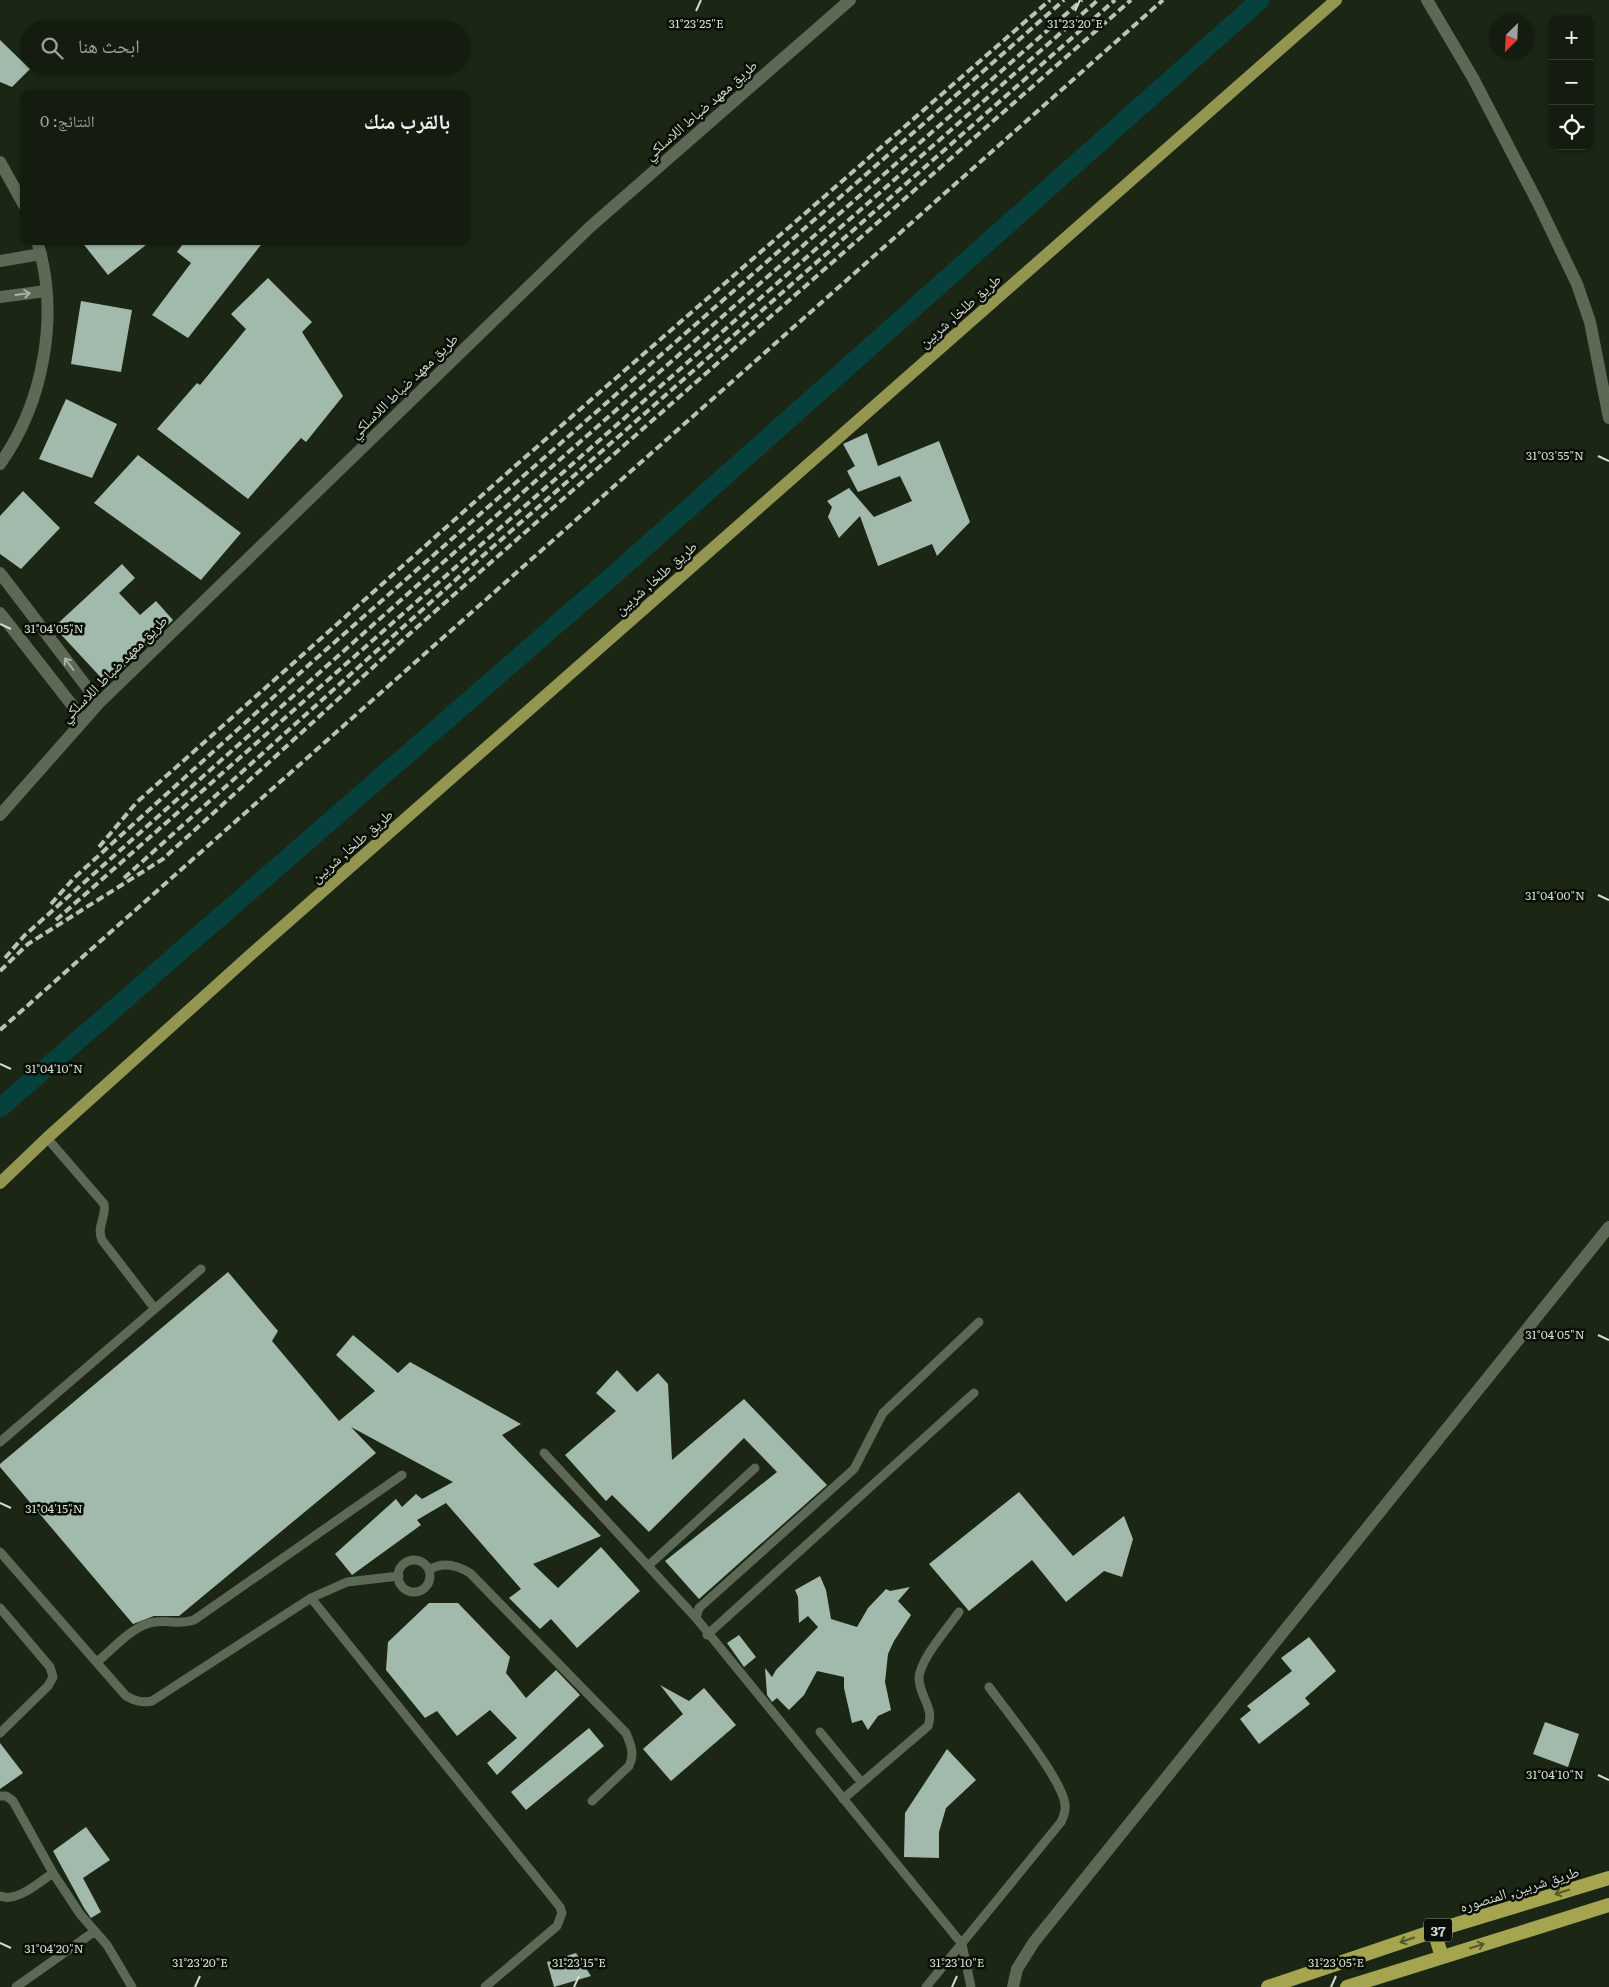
<!DOCTYPE html>
<html lang="ar">
<head>
<meta charset="utf-8">
<style>
	:root { --surface:#141c10; --page:#1d2519; --text:#f1f3f6; --muted:#9da19f; --line:#333a30 }
	body { margin:0; font-family:Literata,"Noto Naskh Arabic",serif; background:var(--page); color:var(--text); direction:rtl }
	.controls { position:absolute; right:15px; top:15px; display:grid; overflow:hidden; border-radius:10px; box-shadow:0 1px 4px #0004 }
	.controls button { width:45px; height:45px; display:grid; place-items:center; padding:0; border:0; border-bottom:1px solid var(--line); background:var(--surface); color:var(--text); font:25px sans-serif }
	.compass { position:absolute; left:1489px; top:15px; width:45px; height:45px; border-radius:50%; background:var(--surface); box-shadow:0 1px 4px #0004; rotate:204deg }
	.list { margin:0; padding:0; list-style:none }
	h2 { display:flex; justify-content:space-between; align-items:center; height:65px; margin:0; padding:0 20px; font-size:21px }
	h2 small { font-size:16px; font-weight:400; color:var(--muted) }
	.icon { flex:none; width:28px; height:28px; fill:none; stroke:currentColor; stroke-width:2; stroke-linecap:round; stroke-linejoin:round }
	.map { position:relative; flex:none; width:1609px; height:1987px; overflow:hidden; direction:ltr }
	.search { position:absolute; background:var(--surface); box-shadow:0 1px 4px #0004; left:20px; top:20px; width:450px; height:55px; display:flex; align-items:center; gap:12px; box-sizing:border-box; padding:0 18px; border-radius:28px; color:var(--muted); font-size:19px }
	.panel { position:absolute; background:var(--surface); box-shadow:0 1px 4px #0004; left:20px; top:90px; width:450px; height:155px; border-radius:10px; direction:rtl }
	.map>svg:first-child { display:block }
</style>
</head>
<body>
<div class="map">
<svg width="1609" height="1987" viewBox="0 0 1609 1987">
	<rect width="100%" height="100%" fill="#1b2615"/>
	<g fill="none" stroke-linecap="round" stroke-linejoin="round">
		<path stroke="#07413d" stroke-width="19" d="M0,1108L617,572L1260,0"/>
	</g>
	<path fill="#a1baac" d="M0,40L30,69L12,87L0,82Z
		M81,241H151L108,275Z
		M185,241H264L188,338L152,315L191,263L177,252Z
		M268,278L312,322L302,332L343,396L306,442L301,438L248,499L157,429L197,383L200,385L246,329L231,314Z
		M81,301L132,310L121,372L71,364Z
		M66,399L117,424L92,478L39,459Z
		M867,433L878,466L939,441L970,522L937,556L932,544L878,566L860,516L839,538L828,517L832,507L827,501L849,488L874,517L912,501L900,476L858,492L847,471L855,466L843,444Z
		M138,455L241,533L201,580L94,503Z
		M23,491L60,528L21,569L0,554V516Z
		M122,564L135,578L119,593L140,615L156,601L173,620L107,684L54,627Z
		M228,1272L278,1331L272,1341L339,1421L375,1391L336,1355L353,1335L398,1373L410,1362L521,1424L502,1435L601,1536L533,1564L558,1588L601,1547L640,1591L577,1648L551,1619L540,1629L509,1598L521,1589L446,1503L417,1520L421,1525L352,1575L335,1554L396,1499L402,1507L416,1494L422,1499L453,1482L351,1427L376,1453L179,1616H154L133,1624L0,1467V1464Z
		M617,1370L637,1392L658,1373L668,1384L672,1460L744,1399L827,1485L699,1599L665,1561L777,1472L744,1438L649,1532L612,1495L606,1501L565,1455L616,1411L596,1393Z
		M1019,1492L1073,1556L1124,1516L1133,1539L1122,1577L1104,1571L1066,1602L1032,1560L969,1611L929,1564Z
		M820,1576L826,1590L831,1619L857,1627L868,1608L886,1589L890,1591L910,1587L898,1601L911,1615L894,1641L888,1654L885,1682L891,1710L878,1716L868,1730L862,1720L852,1723L844,1688V1677L817,1671L804,1695L789,1710L777,1698L772,1702L767,1695L765,1668L772,1677L776,1670L818,1627L808,1616L799,1623L798,1597L795,1590Z
		M429,1603H458L510,1657L506,1673L526,1698L556,1670L580,1695L497,1775L487,1763L517,1738L490,1710L457,1736L437,1711L425,1718L386,1670L388,1642Z
		M739,1635L756,1657L744,1667L727,1643Z
		M1309,1637L1336,1671L1305,1698L1310,1704L1259,1744L1240,1719L1251,1710L1247,1706L1292,1671L1281,1658Z
		M660,1685L689,1701L704,1688L736,1725L671,1781L643,1749L683,1714Z
		M1545,1722L1579,1734L1568,1767L1533,1754Z
		M589,1728L604,1746L526,1810L511,1792Z
		M0,1743L23,1773L0,1789Z
		M947,1749L976,1780L946,1808L939,1832V1858L904,1857L905,1813Z
		M86,1827L110,1860L83,1878L101,1912L91,1918L84,1908L53,1851Z
		M576,1953L591,1976L554,1987L547,1962Z"/>
	<g fill="none" stroke-linecap="round" stroke-linejoin="round">
		<path stroke="#5c6955" stroke-width="9" d="M47,1138L104,1204C107,1217 96,1226 102,1240L155,1309
			M0,1442L201,1269
			M544,1453L696,1618
			M0,1552L126,1696C135,1701 142,1703 152,1701L311,1598L347,1582L399,1576
			M398 1576a16 16 0 1 1 32 0a16 16 0 1 1-32 0Z
			M648,1566L755,1468
			M429,1570C443,1561 457,1565 470,1573L626,1733C631,1745 635,1754 629,1766L592,1801
			M311,1598L560,1907L562,1913L557,1926L485,1987
			M0,1608L50,1667L53,1677L48,1686L0,1733
			M707,1635L974,1393
			M97,1662C113,1649 134,1624 155,1622C170,1620 179,1625 194,1620L402,1475
			M820,1732L862,1783
			M0,1796H6L13,1801L53,1873L80,1914L107,1945L132,1987
			M843,1799L928,1726C935,1708 919,1696 919,1678C920,1659 948,1628 959,1612
			M0,1896C17,1903 39,1882 53,1873
			M16,1987L95,1931
			M926,1987L1061,1822C1064,1816 1066,1811 1065,1804C1061,1777 1007,1712 989,1687
			M971,1987L962,1944L696,1618L699,1608L854,1469L883,1413L979,1322"/>
		<path stroke="#5c6955" stroke-width="12" d="M1427,0L1473,78L1538,203L1577,284L1590,322L1609,418
			M0,162L24,205
			M0,261L41,254
			M0,297L46,291
			M0,464C44,402 60,314 37,241
			M0,573L99,703
			M0,613L83,719
			M0,815L99,703L590,227L850,0
			M1013,1987L1017,1969L1034,1942L1609,1227"/>
		<path stroke="#929650" stroke-width="12" d="M0,1183L47,1138L247,958L1336,0"/>
		<path stroke="#a4a54e" stroke-width="14" d="M1434,1931L1442,1957
			M1268,1987L1434,1931L1609,1878
			M1347,1987L1609,1905"/>
		<path stroke="#b9c2b5" stroke-width="4" stroke-dasharray="8 4" stroke-linecap="butt" d="M99,847L137,802L515,466L1050,0
			M124,878L461,575L1115,0
			M51,904L74,878L311,663L1064,0
			M56,920L1098,0
			M5,958L24,936L439,566L1082,0
			M0,971L28,944L163,859L415,629L1131,0
			M0,1030L1163,0"/>
	</g>
	<defs><path id="oneway-shaft" d="M-6 0H5M1.5-3L5.5 0L1.5 3" fill="none" stroke-width="1.6" stroke-linecap="round" stroke-linejoin="round" transform="scale(1.25)"/></defs>
	<g stroke="#a9b3a4">
		<use href="#oneway-shaft" transform="translate(23 294) rotate(-8)"/>
		<use href="#oneway-shaft" transform="translate(69 664) rotate(-127)"/>
	</g>
	<g stroke="#565a2a">
		<use href="#oneway-shaft" transform="translate(1562 1892) rotate(163)"/>
		<use href="#oneway-shaft" transform="translate(1407 1940) rotate(161)"/>
		<use href="#oneway-shaft" transform="translate(1477 1946) rotate(-17)"/>
	</g>
	<path fill="none" stroke="#d3dbcf" stroke-width="2" d="M696,11L701,0M1075,11L1080,0M1598,456L1609,461M0,624L11,629M1598,895L1609,900M0,1064L11,1069M1598,1335L1609,1340M0,1503L11,1508M1598,1775L1609,1780M0,1943L11,1948M195,1987L200,1976M574,1987L579,1976M952,1987L957,1976M1331,1987L1336,1976"/>
	<g text-anchor="middle" dominant-baseline="central" stroke-width="5" stroke-linejoin="round" paint-order="stroke">
		<rect fill="#090e06" stroke="#969e93" stroke-width="1" x="1424" y="1918.5" width="28" height="23" rx="4"/>
		<g font-size="14" font-weight="bold" fill="#d3dbcf">
			<text x="1438" y="1930">37</text>
		</g>
		<g font-size="15" fill="#d3dbcf" stroke="#090e06">
			<text transform="translate(700 109) rotate(-41)">طريق معهد ضباط اللاسلكي</text>
			<text transform="translate(959 310) rotate(-41)">طريق طلخا, شربين</text>
			<text transform="translate(403 385) rotate(-44)">طريق معهد ضباط اللاسلكي</text>
			<text transform="translate(655 577) rotate(-41)">طريق طلخا, شربين</text>
			<text transform="translate(113 668) rotate(-45)">طريق معهد ضباط اللاسلكي</text>
			<text transform="translate(351 845) rotate(-41)">طريق طلخا, شربين</text>
			<text transform="translate(1519 1888) rotate(-17)">طريق شربين, المنصوره</text>
		</g>
	</g>
	<g font-size="12" text-anchor="middle" fill="#d3dbcf" stroke="#090e06" stroke-width="5" stroke-linejoin="round" paint-order="stroke">
		<text x="1075" y="28">31°23'20"E</text>
		<text x="696" y="28">31°23'25"E</text>
		<text x="1555" y="460">31°03'55"N</text>
		<text x="54" y="633">31°04'05"N</text>
		<text x="1555" y="900">31°04'00"N</text>
		<text x="54" y="1073">31°04'10"N</text>
		<text x="1555" y="1339">31°04'05"N</text>
		<text x="54" y="1513">31°04'15"N</text>
		<text x="1555" y="1779">31°04'10"N</text>
		<text x="54" y="1953">31°04'20"N</text>
		<text x="200" y="1967">31°23'20"E</text>
		<text x="579" y="1967">31°23'15"E</text>
		<text x="957" y="1967">31°23'10"E</text>
		<text x="1336" y="1967">31°23'05"E</text>
	</g>
</svg>
<div class="controls">
<button>+</button>
<button>−</button>
<button><svg class="icon" aria-label="locate" viewBox="0 0 24 24"><circle cx="12" cy="12" r="6"/><path d="M12 2v4M12 18v4M2 12h4M18 12h4"/></svg></button>
</div>
<svg class="compass" viewBox="-18 -18 36 36"><path d="M0-13l5 13h-10z" fill="#e53935"/><path d="M0 13l5-13h-10z" fill="#9da19f"/></svg>
<div class="search"><svg class="icon" aria-label="search" viewBox="0 0 24 24"><circle cx="10" cy="10" r="6"/><path d="M15 15l6 6"/></svg>ابحث هنا</div>
<section class="panel">
<h2>بالقرب منك<small>النتائج: 0</small></h2>
<ul class="list">
</ul>
</section>
</div>
</body>
</html>
